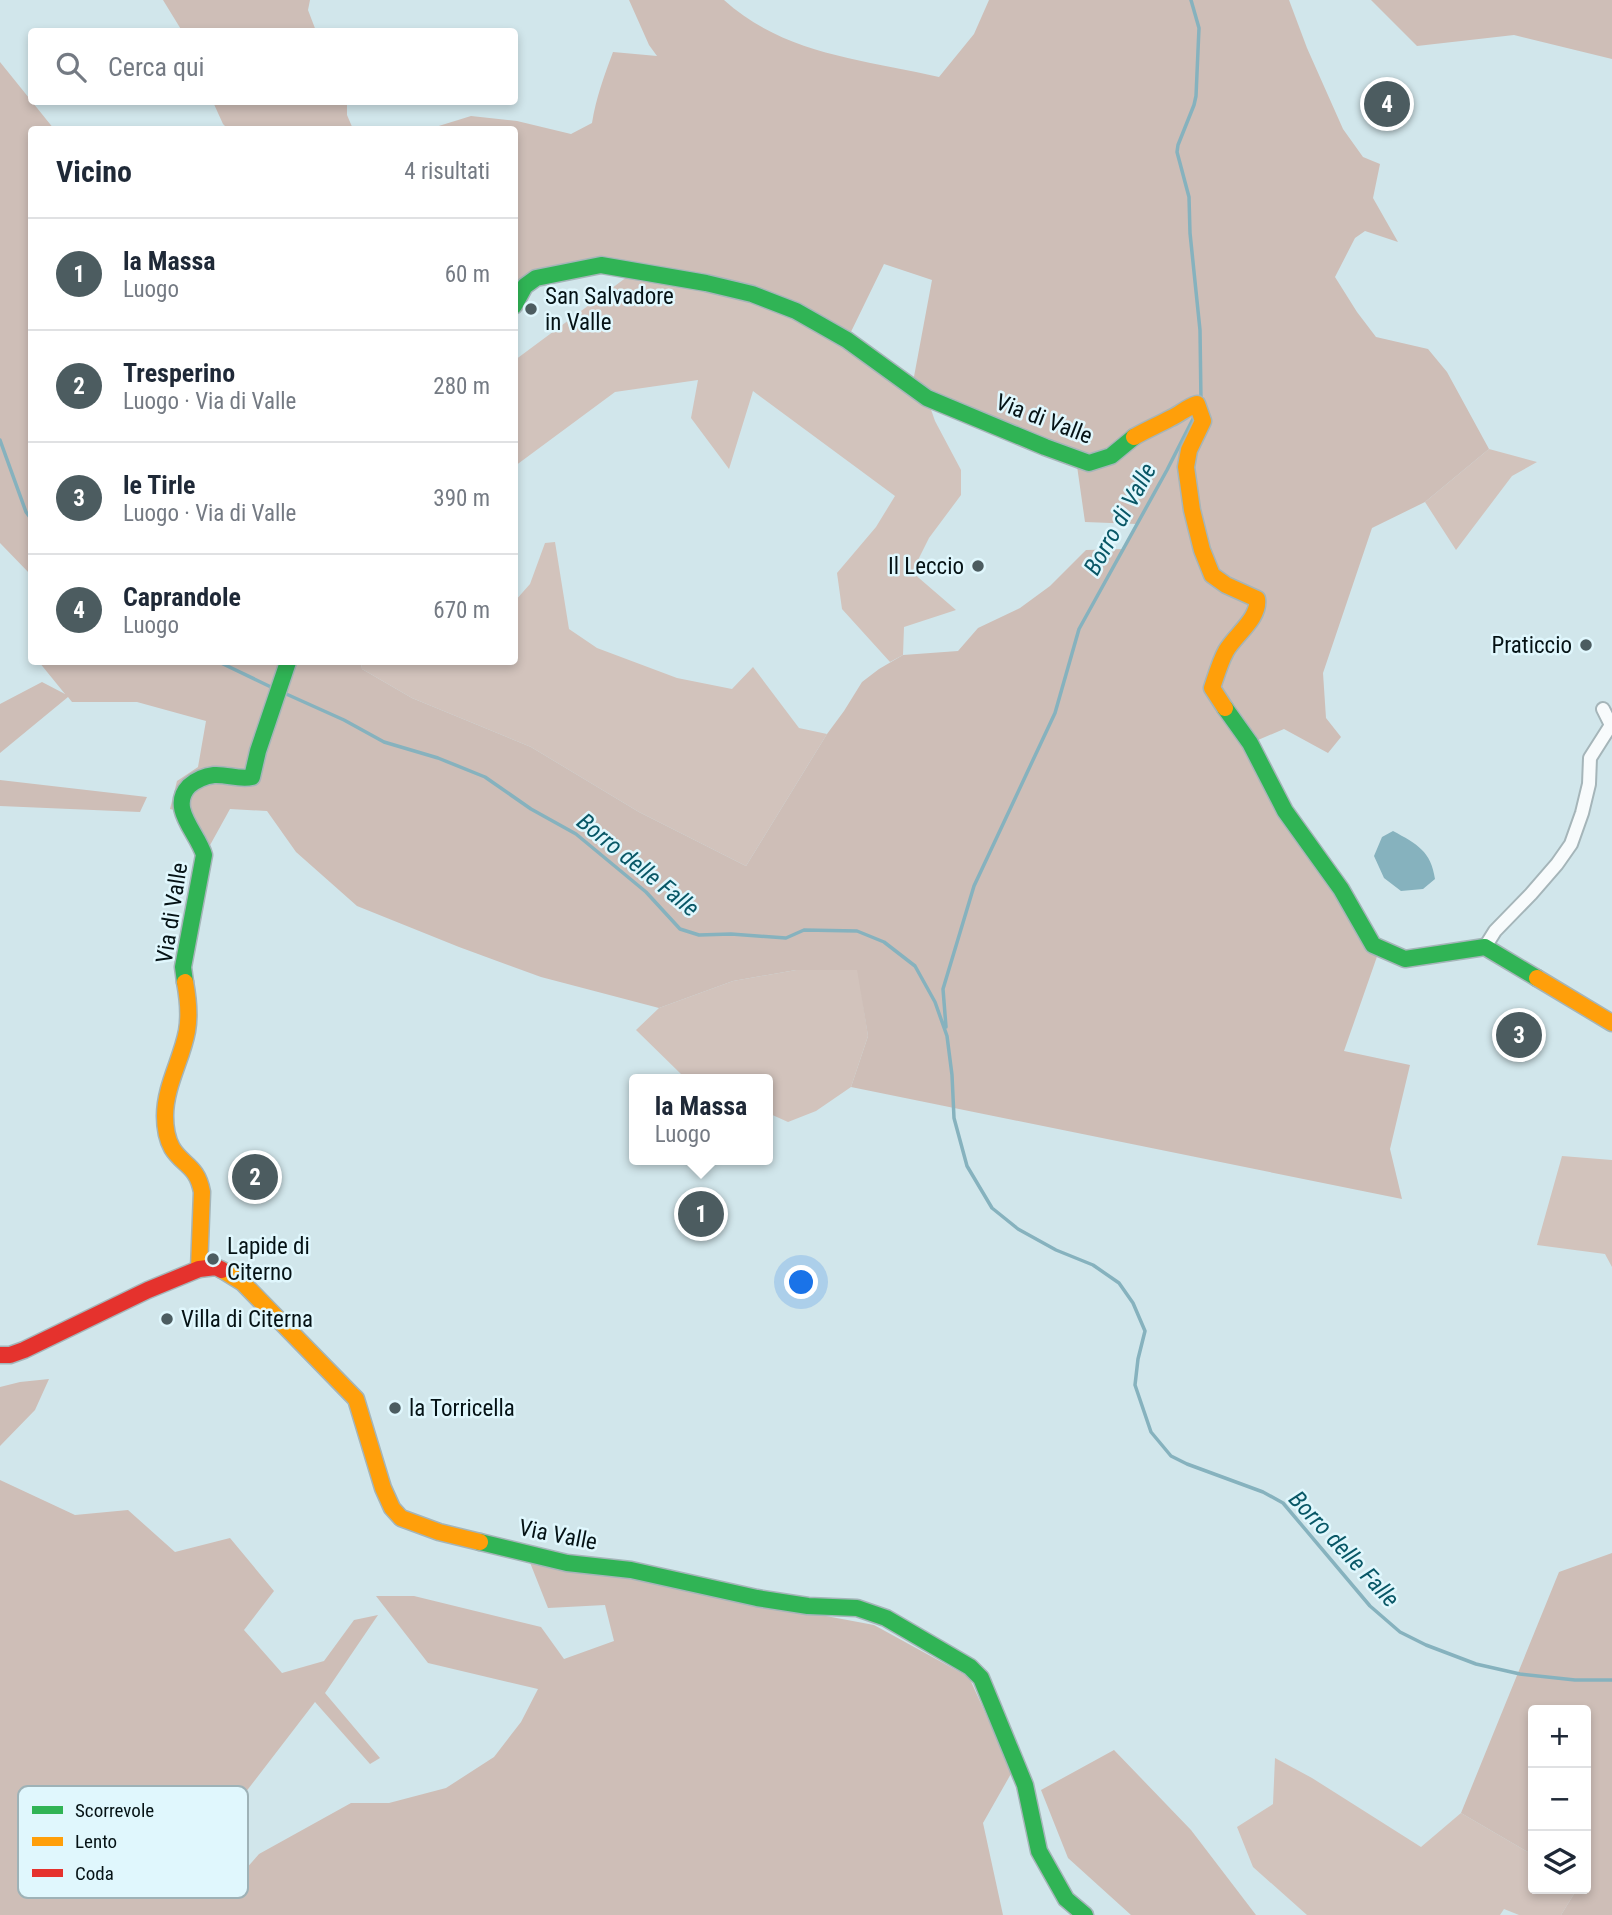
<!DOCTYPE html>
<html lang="it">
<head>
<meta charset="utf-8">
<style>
	:root { --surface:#fff; --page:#f6f6f7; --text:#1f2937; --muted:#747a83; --line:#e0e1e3; --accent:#4c5c60 }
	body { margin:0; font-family:"Roboto Condensed",sans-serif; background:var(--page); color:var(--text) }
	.controls { position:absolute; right:21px; bottom:21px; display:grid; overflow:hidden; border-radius:7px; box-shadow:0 4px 10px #0003 }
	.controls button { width:63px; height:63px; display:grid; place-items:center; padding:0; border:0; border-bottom:2px solid var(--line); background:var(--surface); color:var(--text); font:35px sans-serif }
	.you { position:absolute; left:802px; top:1283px; width:24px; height:24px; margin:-18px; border:5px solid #fff; border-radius:50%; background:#1a73e8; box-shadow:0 0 0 10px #1a73e833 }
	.badge { display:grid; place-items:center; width:46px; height:46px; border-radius:50%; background:var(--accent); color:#fff; font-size:23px; font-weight:700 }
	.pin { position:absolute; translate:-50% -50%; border:4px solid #fff; box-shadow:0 2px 7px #0006 }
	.popup { position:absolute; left:629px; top:1074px; width:144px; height:91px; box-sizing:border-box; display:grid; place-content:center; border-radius:7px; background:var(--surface); filter:drop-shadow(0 2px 5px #0005); font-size:23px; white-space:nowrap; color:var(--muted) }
	.popup b { font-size:26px; color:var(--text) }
	.popup::after { content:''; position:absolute; left:50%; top:100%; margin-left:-14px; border:14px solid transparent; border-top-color:var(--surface) }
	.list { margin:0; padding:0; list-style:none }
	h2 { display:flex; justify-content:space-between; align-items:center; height:91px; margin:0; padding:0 28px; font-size:30px }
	h2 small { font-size:23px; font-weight:400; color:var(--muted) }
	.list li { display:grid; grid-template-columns:46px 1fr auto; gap:21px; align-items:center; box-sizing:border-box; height:112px; padding:0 28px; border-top:2px solid var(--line) }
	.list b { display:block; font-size:26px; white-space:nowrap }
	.list p { margin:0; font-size:23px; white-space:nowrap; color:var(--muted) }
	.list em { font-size:23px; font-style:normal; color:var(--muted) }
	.icon { flex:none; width:38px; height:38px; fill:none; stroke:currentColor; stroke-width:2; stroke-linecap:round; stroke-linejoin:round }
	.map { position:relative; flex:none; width:1612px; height:1915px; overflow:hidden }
	.search { position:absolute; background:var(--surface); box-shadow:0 4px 10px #0003; left:28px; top:28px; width:490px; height:77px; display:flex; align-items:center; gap:18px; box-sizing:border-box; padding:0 24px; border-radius:7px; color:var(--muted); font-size:26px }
	.panel { position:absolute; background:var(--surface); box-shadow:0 4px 10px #0003; left:28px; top:126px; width:490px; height:539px; border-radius:7px }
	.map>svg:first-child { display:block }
</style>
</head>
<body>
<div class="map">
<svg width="1612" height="1915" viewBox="0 0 1612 1915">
	<rect width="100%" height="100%" fill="#d1e6eb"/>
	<path fill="#d2c3bc" d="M635,271L796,311L927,398L935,421L961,470V495L929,538L912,572L956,610L904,627L903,655L890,662L842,609L837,573L876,527L895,496L753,391L729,469L691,418L698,380L615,392L515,466V360Z
		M1489,449L1537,462L1512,476L1456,550L1425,502Z
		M555,542L569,629L597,648L677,678L732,689L753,667L799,728L827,734L746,866L639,812L531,747L412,698L362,669L361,662H514L515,601L530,584L545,543Z
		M796,970H858L868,1036L851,1087L816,1111L788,1122L768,1113V1079H694L681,1074L636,1030L659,1008L733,981Z
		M1562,1156L1612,1160V1267L1605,1254L1537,1245Z
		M1275,1758L1312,1778L1421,1847L1461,1813L1533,1855V1889H1577L1561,1915H1519L1504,1909L1500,1915H1307L1253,1867L1237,1827L1273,1804Z"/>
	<path fill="#cebeb7" d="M163,0H310L308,10L316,31H182Z
		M629,0H724C785,55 863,59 939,77L974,34L989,0H1289L1307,48L1343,129L1363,157L1380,164L1373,198L1398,242L1365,231L1355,238L1335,277L1357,312L1376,337L1428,349L1447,372L1489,449L1425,502L1372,528L1323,673L1326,718L1341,737L1328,753L1284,729L1251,743L1380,948L1344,1051L1410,1065L1390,1149L1402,1199L851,1087L868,1036L857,970H796L733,981L659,1008L541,977L459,947L357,906L296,852L267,811L230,809L209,847L187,813L170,809L177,781L198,767L206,721L137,702H72L68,697L0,753V704L42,682L65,694L39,662H361L362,669L412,698L531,747L639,812L746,866L827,734L844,711L862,682L879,669L903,655L958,651L978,628L1020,608L1050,586L1086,550L1123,549L1137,524L1085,522L1076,459L1045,447L913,382L932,280L884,264L847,340L796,311L601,265L536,278L515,306L514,130L429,129L471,116L517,121L571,134L592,123C596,98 604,76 613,52L657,56L649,45Z
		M1371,0H1612V59L1514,35L1417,46Z
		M0,62L54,129L32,130L31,575L0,543Z
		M213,102H349L347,103V115L353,129H228L223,124Z
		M0,780L147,797L140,812L0,806Z
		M49,1379L35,1410L0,1446V1387L20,1382Z
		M0,1480L75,1515L128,1510L175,1552L230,1538L274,1591L244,1630L282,1673L324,1661L354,1620L378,1615L325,1693L380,1758L370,1764L315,1702L209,1840L244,1871L259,1854L351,1803H389L446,1788L494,1757L521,1722L538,1689L428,1663L376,1596H414L541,1627L564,1659L614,1641L605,1605L548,1608L529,1560L874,1625L969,1677L1012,1772L983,1823L1003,1915H0Z
		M1612,1553V1915H1561L1577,1889H1586V1710H1533V1855L1461,1813L1559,1572Z
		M1114,1750L1191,1830L1256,1915H1131L1068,1858L1041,1790Z"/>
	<path fill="#86b2be" d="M1393,831C1417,844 1431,851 1435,879L1423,889L1401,891L1384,878L1374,856L1382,837Z"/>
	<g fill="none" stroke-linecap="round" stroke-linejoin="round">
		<path stroke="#86b2be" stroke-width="3.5" d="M1191,0L1199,28L1196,96L1194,105L1178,145L1177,152L1189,197L1190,233L1200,330L1201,402
			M0,440L26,512L32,520
			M219,662L273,688
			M284,693L344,720L384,742L438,758L485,777L531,809L576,834L646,892L680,929L699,935L731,934L786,938L804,930L857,931L884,942L915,966L935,1002L947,1036L952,1075L954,1118L967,1166L992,1208L1018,1229L1056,1250L1093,1265L1119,1283L1133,1303L1145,1331L1138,1359L1135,1385L1151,1432L1171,1456L1187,1464L1263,1492L1283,1503L1370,1606L1400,1632L1426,1645L1476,1664L1520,1674L1575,1680H1612
			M946,1027L943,989L974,886L1055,713L1079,629L1167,470L1195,415"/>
		<g stroke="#a5b5b9" stroke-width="16">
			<path id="street" d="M1485,947L1495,931L1531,894L1557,864L1571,844L1582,813L1589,784L1590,758L1611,725L1603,709"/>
		</g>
		<g stroke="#a5b5b9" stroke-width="19">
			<path id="fast" d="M514,306L525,286L536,278L601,265L706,283L752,294L796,311L847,340L927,398L1045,447L1089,463L1111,456L1134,437
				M1225,708L1250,743L1285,811L1341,889L1373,945L1405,959L1485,947L1537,978
				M185,982L183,967L204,855C198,833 168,808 189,786C196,780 205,776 214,775C227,774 239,780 252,777L258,751L288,662
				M480,1542L567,1563L631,1570L757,1598L808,1606L857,1608L886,1618L970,1667L981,1678L1025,1785L1039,1851L1066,1899L1085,1915"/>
		</g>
		<g stroke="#a5b5b9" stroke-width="19">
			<path id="slow" d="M1134,437C1146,430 1158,425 1171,418C1180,414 1187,407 1197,404L1203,421L1189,450L1186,467L1192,510L1202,550L1212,575L1226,585L1257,599C1260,618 1235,635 1226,651C1220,662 1216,676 1212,688L1225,708
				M1537,978L1612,1023
				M185,982C188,998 190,1014 187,1031C182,1059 165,1086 165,1116C165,1126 167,1139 172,1148C183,1166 197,1165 202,1192L199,1269
				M222,1270L243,1283L356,1399L383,1488L392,1508L401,1518L439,1532L480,1542"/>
		</g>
		<g stroke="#a5b5b9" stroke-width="19">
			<path id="jam" d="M0,1355H10L24,1350L148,1290L199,1269L216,1267L222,1270"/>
		</g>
		<use href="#street" stroke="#f8fbfc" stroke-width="12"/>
		<use href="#fast" stroke="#30b455" stroke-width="16"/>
		<use href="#slow" stroke="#ff9f0a" stroke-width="16"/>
		<use href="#jam" stroke="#e5322d" stroke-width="16"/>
	</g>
	<g fill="#4c5c60" stroke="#e0f7fd" stroke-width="2.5">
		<circle cx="531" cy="309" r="7"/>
		<circle cx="978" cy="566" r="7"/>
		<circle cx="1586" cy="645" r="7"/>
		<circle cx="213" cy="1259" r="7"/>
		<circle cx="167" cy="1319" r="7"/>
		<circle cx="395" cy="1408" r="7"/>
	</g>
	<g text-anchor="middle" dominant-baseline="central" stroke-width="5" stroke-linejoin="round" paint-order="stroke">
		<g font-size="23" fill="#051215" stroke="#e0f7fd" text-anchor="start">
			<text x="545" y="296">San Salvadore<tspan x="545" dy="26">in Valle</tspan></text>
			<text x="964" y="566" text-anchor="end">Il Leccio</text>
			<text x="1572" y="645" text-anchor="end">Praticcio</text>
			<text x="227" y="1246">Lapide di<tspan x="227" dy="26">Citerno</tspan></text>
			<text x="181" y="1319">Villa di Citerna</text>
			<text x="409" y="1408">la Torricella</text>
		</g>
		<g font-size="23" fill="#051215" stroke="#e0f7fd">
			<text transform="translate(1044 419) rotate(21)">Via di Valle</text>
			<text transform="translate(172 913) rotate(-81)">Via di Valle</text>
			<text transform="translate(558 1535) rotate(11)">Via Valle</text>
		</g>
		<g font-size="24" font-style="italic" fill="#085766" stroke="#e0f7fd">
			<text transform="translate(1120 519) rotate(-61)">Borro di Valle</text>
			<text transform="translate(638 865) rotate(39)">Borro delle Falle</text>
			<text transform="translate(1344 1549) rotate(47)">Borro delle Falle</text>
		</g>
	</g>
	<rect x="18" y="1786" width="230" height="112" rx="10" fill="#e0f7fd" stroke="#9eb2b7" stroke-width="2"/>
	<rect x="32" y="1806" width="31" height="8" fill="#30b455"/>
	<rect x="32" y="1837" width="31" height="9" fill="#ff9f0a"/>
	<rect x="32" y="1869" width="31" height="8" fill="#e5322d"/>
	<g font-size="19" fill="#051215">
		<text x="75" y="1817">Scorrevole</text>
		<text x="75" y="1848">Lento</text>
		<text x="75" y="1880">Coda</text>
	</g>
</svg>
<div class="controls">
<button>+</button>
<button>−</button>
<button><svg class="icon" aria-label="layers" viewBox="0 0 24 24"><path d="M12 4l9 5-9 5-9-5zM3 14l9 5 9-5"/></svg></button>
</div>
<div class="you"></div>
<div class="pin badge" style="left:701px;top:1214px">1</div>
<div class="popup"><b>la Massa</b>Luogo</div>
<div class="pin badge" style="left:255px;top:1177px">2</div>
<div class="pin badge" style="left:1519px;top:1035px">3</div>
<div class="pin badge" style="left:1387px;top:104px">4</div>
<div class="search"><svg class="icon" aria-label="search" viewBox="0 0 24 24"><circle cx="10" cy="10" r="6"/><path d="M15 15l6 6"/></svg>Cerca qui</div>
<section class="panel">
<h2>Vicino<small>4 risultati</small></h2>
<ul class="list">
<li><span class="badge">1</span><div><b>la Massa</b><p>Luogo</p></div><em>60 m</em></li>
<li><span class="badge">2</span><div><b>Tresperino</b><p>Luogo · Via di Valle</p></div><em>280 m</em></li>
<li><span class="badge">3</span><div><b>le Tirle</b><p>Luogo · Via di Valle</p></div><em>390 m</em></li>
<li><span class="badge">4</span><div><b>Caprandole</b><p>Luogo</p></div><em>670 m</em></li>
</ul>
</section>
</div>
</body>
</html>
